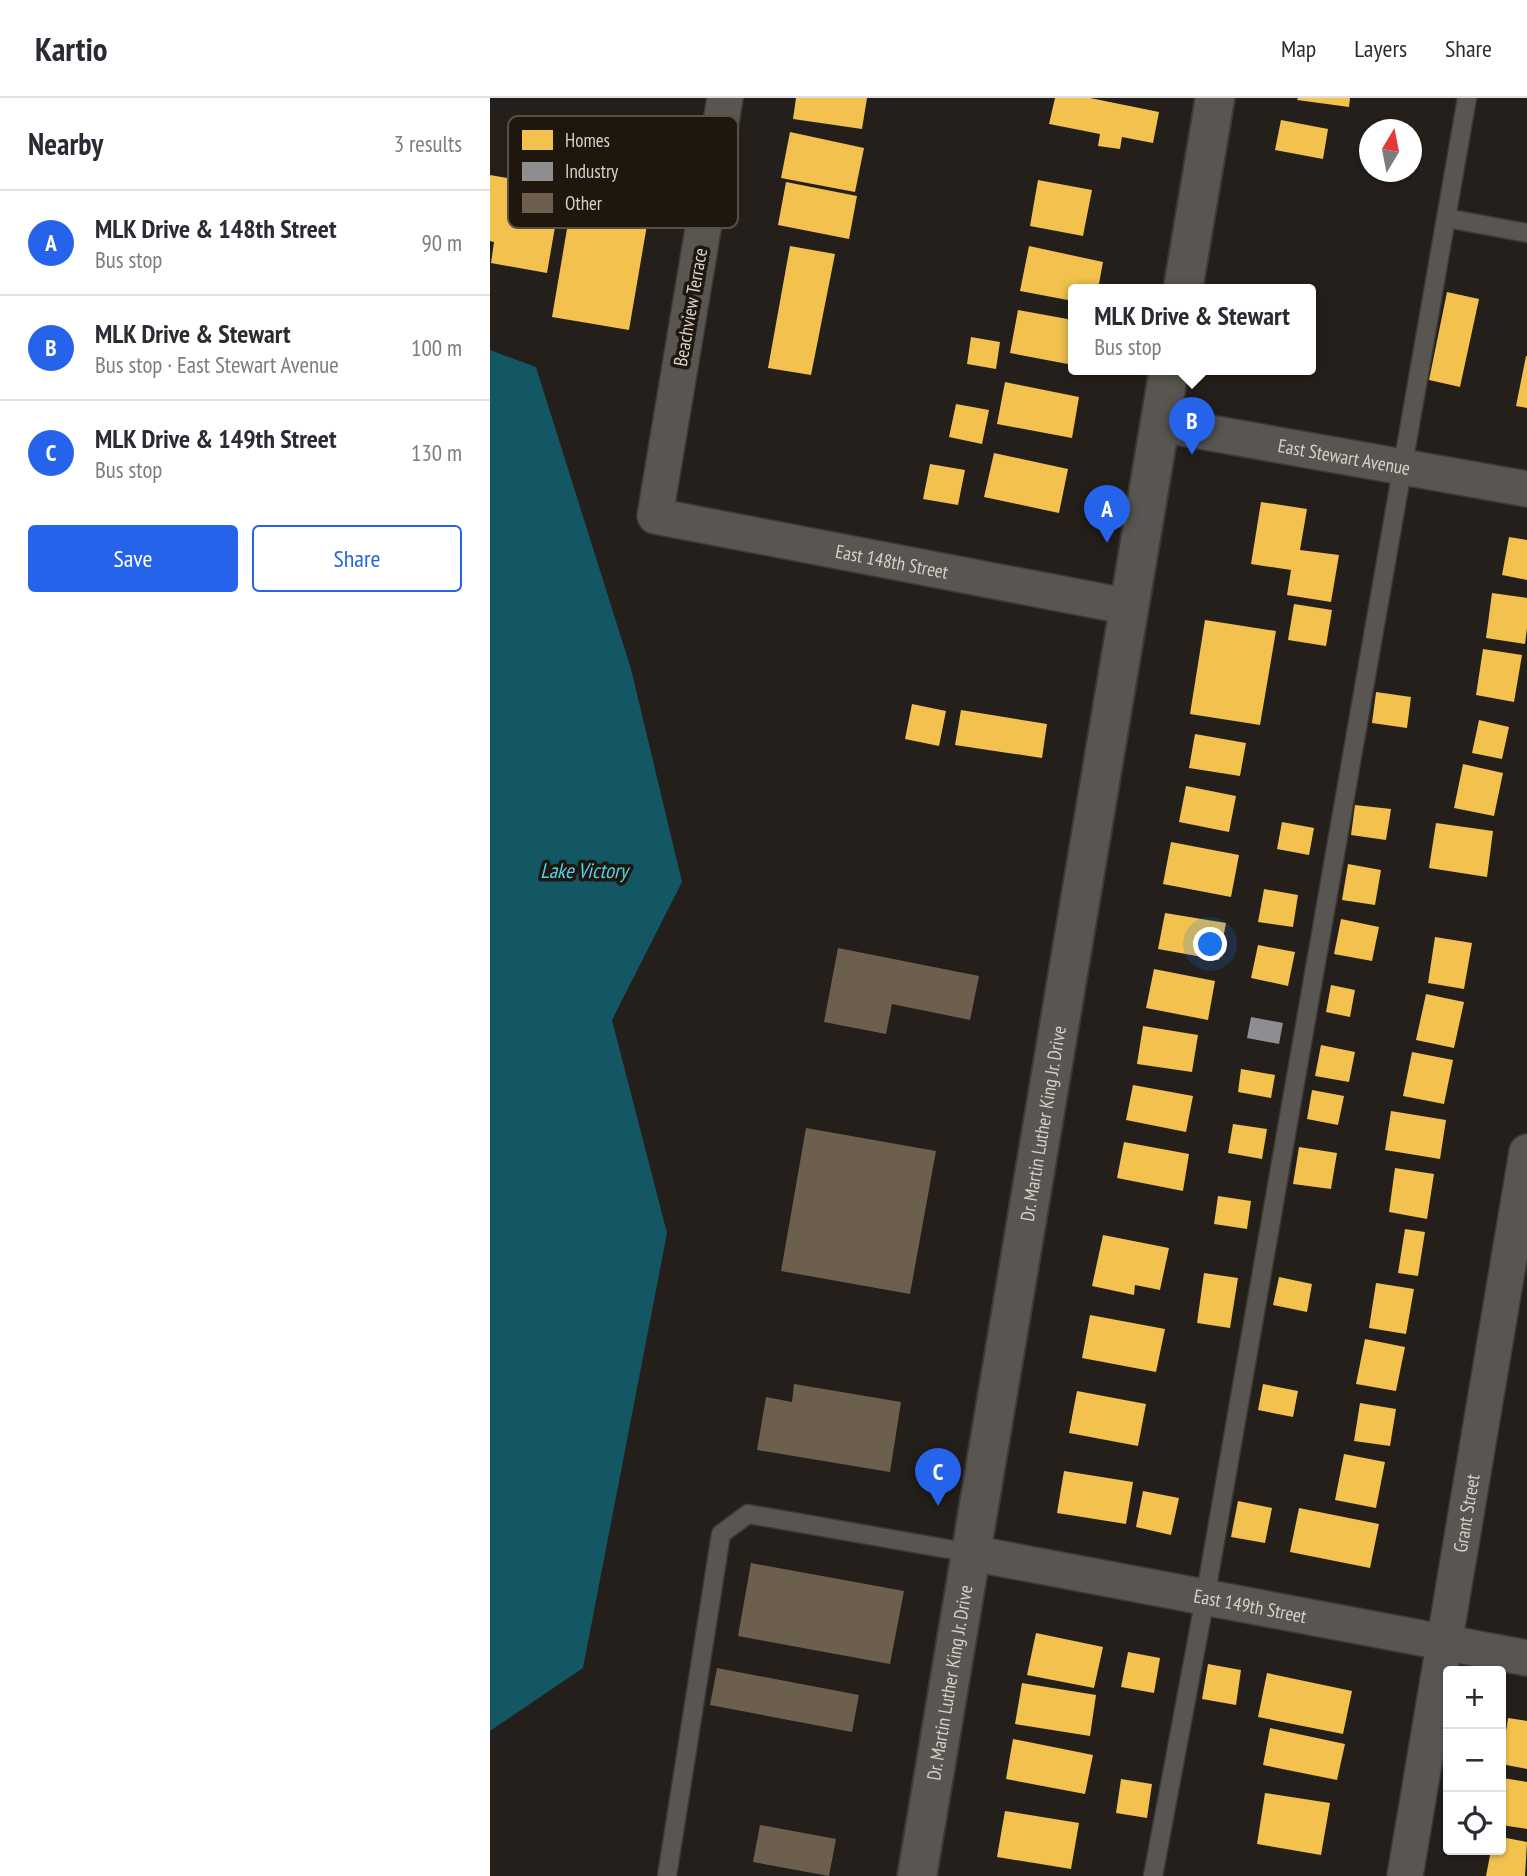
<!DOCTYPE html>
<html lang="en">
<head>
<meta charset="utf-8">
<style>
	:root { --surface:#fff; --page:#f2f2f3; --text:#2b2b33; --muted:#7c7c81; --line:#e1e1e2; --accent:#2563eb }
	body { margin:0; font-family:"PT Sans Narrow",sans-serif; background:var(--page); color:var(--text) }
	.controls { position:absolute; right:21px; bottom:21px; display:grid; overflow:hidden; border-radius:7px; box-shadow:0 2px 5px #0004 }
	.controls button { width:63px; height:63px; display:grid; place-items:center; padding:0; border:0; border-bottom:2px solid var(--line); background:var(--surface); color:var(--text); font:35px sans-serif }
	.compass { position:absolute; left:869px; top:21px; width:63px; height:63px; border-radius:50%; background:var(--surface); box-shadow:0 2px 5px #0004; rotate:10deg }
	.you { position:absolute; left:721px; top:847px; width:24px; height:24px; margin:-18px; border:5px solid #fff; border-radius:50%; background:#1a73e8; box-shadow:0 0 0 10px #1a73e833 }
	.badge { display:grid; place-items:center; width:46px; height:46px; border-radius:50%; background:var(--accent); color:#fff; font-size:23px; font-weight:700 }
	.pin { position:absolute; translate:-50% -58px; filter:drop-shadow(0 2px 4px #0008) }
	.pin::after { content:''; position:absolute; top:37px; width:24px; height:21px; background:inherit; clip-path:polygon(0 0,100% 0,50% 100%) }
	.popup { position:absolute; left:578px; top:186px; width:248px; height:91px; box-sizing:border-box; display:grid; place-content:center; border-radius:7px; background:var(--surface); filter:drop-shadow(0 2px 5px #0005); font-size:23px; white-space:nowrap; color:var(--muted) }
	.popup b { font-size:26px; color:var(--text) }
	.popup::after { content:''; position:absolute; left:50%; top:100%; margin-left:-14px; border:14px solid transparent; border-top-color:var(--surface) }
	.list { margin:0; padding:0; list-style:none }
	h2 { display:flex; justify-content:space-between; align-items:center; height:91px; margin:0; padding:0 28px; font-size:30px }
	h2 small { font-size:23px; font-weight:400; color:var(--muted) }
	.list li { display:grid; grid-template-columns:46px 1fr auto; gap:21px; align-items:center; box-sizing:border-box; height:105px; padding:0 28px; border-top:2px solid var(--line) }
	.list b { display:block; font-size:26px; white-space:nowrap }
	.list p { margin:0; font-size:23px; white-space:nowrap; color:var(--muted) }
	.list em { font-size:23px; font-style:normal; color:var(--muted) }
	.actions { display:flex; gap:14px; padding:21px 28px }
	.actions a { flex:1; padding:16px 0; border:2px solid var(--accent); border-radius:7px; text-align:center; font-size:24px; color:var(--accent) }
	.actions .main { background:var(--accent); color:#fff }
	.icon { flex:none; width:38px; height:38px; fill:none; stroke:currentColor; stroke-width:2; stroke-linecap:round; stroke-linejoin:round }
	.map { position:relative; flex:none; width:1037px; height:1778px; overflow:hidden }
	header { display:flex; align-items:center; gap:42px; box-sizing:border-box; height:98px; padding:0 35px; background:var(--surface); border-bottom:2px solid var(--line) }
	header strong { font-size:33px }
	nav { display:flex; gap:38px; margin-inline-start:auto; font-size:24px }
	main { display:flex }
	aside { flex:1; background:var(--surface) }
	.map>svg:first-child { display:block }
</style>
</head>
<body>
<header>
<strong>Kartio</strong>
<nav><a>Map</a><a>Layers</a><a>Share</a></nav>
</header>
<main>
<aside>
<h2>Nearby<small>3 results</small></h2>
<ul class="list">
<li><span class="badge">A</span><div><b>MLK Drive &amp; 148th Street</b><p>Bus stop</p></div><em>90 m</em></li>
<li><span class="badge">B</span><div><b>MLK Drive &amp; Stewart</b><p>Bus stop · East Stewart Avenue</p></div><em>100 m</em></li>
<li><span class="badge">C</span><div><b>MLK Drive &amp; 149th Street</b><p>Bus stop</p></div><em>130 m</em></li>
</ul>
<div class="actions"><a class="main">Save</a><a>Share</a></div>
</aside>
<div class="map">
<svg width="1037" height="1778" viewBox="0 0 1037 1778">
	<rect width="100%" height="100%" fill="#241f1a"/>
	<path fill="#135664" d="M0,252L46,269L141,571L192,784L122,922L177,1135L93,1570L0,1633Z"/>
	<path fill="#f2c14e" d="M306,0H377L372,31L303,21Z
		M565,0H600L669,14L663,45L632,39L630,51L608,48L610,36L559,26Z
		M808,0H860L859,9L807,2Z
		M791,22L838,31L833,61L785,52Z
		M300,34L374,50L365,94L291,80Z
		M0,77L92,93L94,80L163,92L139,232L62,219L77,131L65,129L57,175L1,165L4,144L0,143Z
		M548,82L602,92L593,138L540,128Z
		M296,84L367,98L359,141L288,127Z
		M300,148L345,156L321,277L278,270Z
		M539,148L613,164L608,191H583V203L530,193Z
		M957,194L989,201L970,289L939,282Z
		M528,212L583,222V267L520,255Z
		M481,239L510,244L506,271L477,266Z
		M1036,258H1037V310L1026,308Z
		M515,284L589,299L582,340L507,326Z
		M466,306L499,312L492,346L459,339Z
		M504,355L578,371L569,415L494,399Z
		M440,366L475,372L468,407L433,401Z
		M771,404L817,411L810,452L849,457L841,504L797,497L801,472L761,466Z
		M1019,439L1037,442V482L1012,477Z
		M1002,495L1037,500V530L1035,546L996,540Z
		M804,506L842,512L836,548L798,542Z
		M715,522L786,533L770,627L700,616Z
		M993,551L1032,557L1024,604L986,597Z
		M886,594L921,599L917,630L882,625Z
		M422,606L456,613L449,648L415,641Z
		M471,612L557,626L552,660L465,647Z
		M989,622L1019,629L1012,661L982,655Z
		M705,636L756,645L750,678L699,670Z
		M973,666L1013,675L1004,718L964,710Z
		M696,688L746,698L739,734L689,724Z
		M865,707L901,711L896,742L861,737Z
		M792,724L824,730L819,757L787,751Z
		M946,725L1003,733L997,779L939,770Z
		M681,744L749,757L741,799L673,786Z
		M858,766L891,772L885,807L852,802Z
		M774,791L808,797L803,829L768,824Z
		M675,815L736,825L729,862L668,851Z
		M851,821L889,829L882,863L844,856Z
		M945,839L982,845L974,891L938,885Z
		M768,847L805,854L798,888L761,880Z
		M664,871L725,883L718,922L656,910Z
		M841,887L865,892L860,919L836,914Z
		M936,896L974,904L964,950L926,942Z
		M653,928L708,937L702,974L647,966Z
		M831,947L865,954L859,984L825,978Z
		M922,954L963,962L954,1006L913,998Z
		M751,971L785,977L781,1000L748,994Z
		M643,987L703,998L696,1034L636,1022Z
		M822,992L854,998L848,1027L817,1021Z
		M901,1013L956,1022L950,1061L895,1052Z
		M743,1026L777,1031L772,1061L738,1055Z
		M634,1044L699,1056L693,1093L627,1080Z
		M809,1049L847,1055L841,1091L803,1086Z
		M905,1070L944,1076L937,1121L899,1114Z
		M728,1098L761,1103L757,1131L724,1126Z
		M915,1131L935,1134L928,1178L908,1175Z
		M613,1137L679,1150L670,1192L645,1187L644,1197L602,1188Z
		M714,1175L748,1180L740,1230L707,1225Z
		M789,1179L822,1186L817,1214L783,1207Z
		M886,1185L924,1191L916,1236L879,1230Z
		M600,1217L675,1231L666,1274L592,1260Z
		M875,1241L915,1249L906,1293L866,1286Z
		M773,1286L808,1293L803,1319L768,1312Z
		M587,1293L656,1306L648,1348L579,1335Z
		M870,1305L906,1311L900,1348L864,1343Z
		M854,1356L895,1364L886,1410L845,1402Z
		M574,1373L643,1384L636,1426L567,1415Z
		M653,1393L689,1400L681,1437L646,1429Z
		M748,1403L782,1410L775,1445L741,1439Z
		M809,1410L889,1426L880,1470L800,1454Z
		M546,1535L613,1549L604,1590L537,1577Z
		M638,1554L670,1560L664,1595L631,1589Z
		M718,1566L751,1572L746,1607L712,1601Z
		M777,1575L862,1593L853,1636L768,1619Z
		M532,1585L606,1597L600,1638L525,1626Z
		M1018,1620L1037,1623V1671L1011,1666Z
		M780,1630L855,1646L847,1682L773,1667Z
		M523,1641L603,1657L595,1696L516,1681Z
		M1013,1680L1037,1684V1731L1011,1727V1692Z
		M631,1681L662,1686L657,1720L626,1715Z
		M775,1695L840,1705L831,1757L767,1746Z
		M515,1713L589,1725L581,1771L507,1759Z
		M1011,1739L1037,1744L1035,1778H996L1001,1752H1011Z"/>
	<path fill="#8d8d92" d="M761,919L793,925L789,946L757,940Z"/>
	<path fill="#6d5f4d" d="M348,850L489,878L480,922L402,906L396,936L334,924Z
		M316,1030L446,1053L420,1196L291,1173Z
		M304,1286L411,1304L400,1374L267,1352L276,1299L302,1304Z
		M261,1465L414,1493L400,1566L248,1538Z
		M227,1570L369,1597L362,1634L220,1607Z
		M270,1727L346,1741L339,1778L263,1764Z"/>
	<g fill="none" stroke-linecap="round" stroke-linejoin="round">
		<g stroke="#3d3935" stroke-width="21">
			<path id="service" d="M956,120L1037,135
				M177,1778L231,1436L258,1416L481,1455
				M663,1778L715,1500L977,0"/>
		</g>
		<g stroke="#3d3935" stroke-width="38">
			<g id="minor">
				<path id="s1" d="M235,0L165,418L640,509"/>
				<path id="s2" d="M670,326L1037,391"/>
				<path id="s3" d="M481,1455L1037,1560"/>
				<path id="s4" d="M915,1778L1037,1054"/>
			</g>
		</g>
		<g stroke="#3d3935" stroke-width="42">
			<g id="tertiary">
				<path d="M693,191L725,0"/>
				<path id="s5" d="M427,1778L679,271"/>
			</g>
		</g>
		<use href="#service" stroke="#595551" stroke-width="18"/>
		<use href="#minor" stroke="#595551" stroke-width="35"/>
		<use href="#tertiary" stroke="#595551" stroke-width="38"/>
	</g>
	<g text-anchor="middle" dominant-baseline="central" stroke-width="7" stroke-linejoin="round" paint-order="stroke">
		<g font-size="19" fill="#d7d1cb" stroke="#1f170d">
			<text transform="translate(200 209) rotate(-80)">Beachview Terrace</text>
			<text stroke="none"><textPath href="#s2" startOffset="187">East Stewart Avenue</textPath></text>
			<text stroke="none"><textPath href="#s1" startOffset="665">East 148th Street</textPath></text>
			<text stroke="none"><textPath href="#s5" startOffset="763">Dr. Martin Luther King Jr. Drive</textPath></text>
			<text stroke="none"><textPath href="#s4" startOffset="368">Grant Street</textPath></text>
			<text stroke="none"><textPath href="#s3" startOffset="284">East 149th Street</textPath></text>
			<text stroke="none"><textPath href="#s5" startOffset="196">Dr. Martin Luther King Jr. Drive</textPath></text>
		</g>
		<g font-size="21" font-style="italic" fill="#4fd2f0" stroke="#1f170d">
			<text x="94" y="772">Lake Victory</text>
		</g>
	</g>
	<rect x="18" y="18" width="230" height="112" rx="10" fill="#1f170d" stroke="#564f46" stroke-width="2"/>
	<rect x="32" y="32" width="31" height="20" fill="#f2c14e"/>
	<rect x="32" y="64" width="31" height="19" fill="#8d8d92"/>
	<rect x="32" y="95" width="31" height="20" fill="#6d5f4d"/>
	<g font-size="19" fill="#d7d1cb">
		<text x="75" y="49">Homes</text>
		<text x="75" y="80">Industry</text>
		<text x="75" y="112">Other</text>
	</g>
</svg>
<div class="controls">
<button>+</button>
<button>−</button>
<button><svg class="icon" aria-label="locate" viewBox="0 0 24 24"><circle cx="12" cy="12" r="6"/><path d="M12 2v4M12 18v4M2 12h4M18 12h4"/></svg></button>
</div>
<svg class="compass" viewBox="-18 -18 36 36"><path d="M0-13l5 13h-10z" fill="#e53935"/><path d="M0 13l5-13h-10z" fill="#7c7c81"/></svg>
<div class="you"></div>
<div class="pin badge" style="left:617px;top:445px">A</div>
<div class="pin badge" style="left:702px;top:357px">B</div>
<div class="popup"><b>MLK Drive &amp; Stewart</b>Bus stop</div>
<div class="pin badge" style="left:448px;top:1408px">C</div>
</div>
</main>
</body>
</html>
